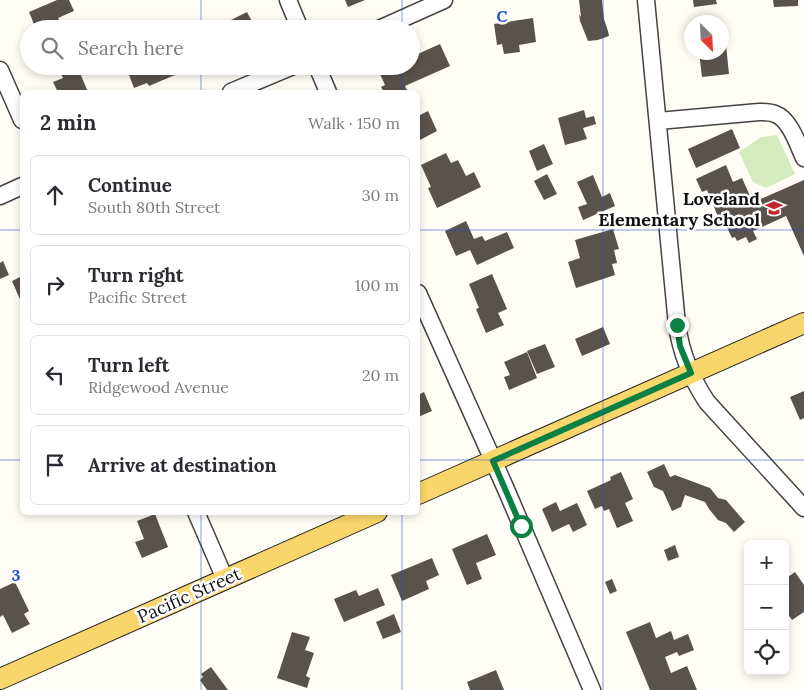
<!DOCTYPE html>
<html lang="en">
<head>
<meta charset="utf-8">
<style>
	:root { --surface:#fff; --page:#f7f7f7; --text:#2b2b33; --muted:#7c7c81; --line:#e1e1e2 }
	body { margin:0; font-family:Lora,serif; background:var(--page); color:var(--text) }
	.controls { position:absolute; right:15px; bottom:15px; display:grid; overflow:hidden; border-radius:8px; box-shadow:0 2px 8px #0003 }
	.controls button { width:45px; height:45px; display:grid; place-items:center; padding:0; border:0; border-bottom:1px solid var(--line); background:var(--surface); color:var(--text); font:25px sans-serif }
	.compass { position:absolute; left:684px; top:15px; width:45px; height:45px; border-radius:50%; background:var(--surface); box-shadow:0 2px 8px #0003; rotate:156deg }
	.stop { position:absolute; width:15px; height:15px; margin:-11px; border:4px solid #0b8043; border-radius:50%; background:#fff }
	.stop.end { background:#0b8043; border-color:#fff; box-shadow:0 1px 5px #0008 }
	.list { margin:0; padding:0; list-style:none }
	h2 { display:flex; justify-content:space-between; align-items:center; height:65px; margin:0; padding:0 20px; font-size:21px }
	h2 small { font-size:16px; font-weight:400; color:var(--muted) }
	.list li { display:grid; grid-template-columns:32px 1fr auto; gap:15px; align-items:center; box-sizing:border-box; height:80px; margin:0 10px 10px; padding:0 10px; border:1px solid var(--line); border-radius:8px }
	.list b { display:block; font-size:19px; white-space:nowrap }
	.list p { margin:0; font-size:16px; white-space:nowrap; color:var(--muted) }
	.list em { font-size:16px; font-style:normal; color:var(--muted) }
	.icon { flex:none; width:28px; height:28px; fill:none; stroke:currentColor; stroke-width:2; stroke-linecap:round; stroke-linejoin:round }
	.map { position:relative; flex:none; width:804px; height:690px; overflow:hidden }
	.search { position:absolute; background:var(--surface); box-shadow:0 2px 8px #0003; left:20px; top:20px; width:400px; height:55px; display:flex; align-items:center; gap:12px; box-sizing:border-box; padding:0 18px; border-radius:28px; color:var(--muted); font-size:19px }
	.panel { position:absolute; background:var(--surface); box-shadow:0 2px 8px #0003; left:20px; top:90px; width:400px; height:425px; border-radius:8px }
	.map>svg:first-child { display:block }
</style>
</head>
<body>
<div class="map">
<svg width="804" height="690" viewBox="0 0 804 690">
	<rect width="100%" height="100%" fill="#fffdf5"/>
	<path fill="#d5ebbd" d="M777,135L795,174L766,188L753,182L739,152L761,137Z"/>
	<path fill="#5a524d" d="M57,0H69L74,11L58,18L63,29H36L29,12Z
		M345,0H365L348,7Z
		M579,0H602L604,19L608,31L609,36L598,40L588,41L580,21L579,14L581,17Z
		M693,0H716L717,4L694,7Z
		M773,0H798V6L774,7Z
		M247,12L256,29H235L231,20Z
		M533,18L536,42L519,45L520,52L504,54L502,44L497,45L494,24Z
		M440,44L450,66L405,86L408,92H384L381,87L385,85L379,72L391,66H411V57Z
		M722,45H726L729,74L702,77L699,52H722Z
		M65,66H77L88,92H62V91L58,92L53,82L63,78L59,69Z
		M149,66H196L149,86L147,83L134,88L129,75Z
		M584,110L586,118L594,116L596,124L583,128L587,139L565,145L558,118Z
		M428,111L437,131L418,141V116Z
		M732,129L740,148L696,168L688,149Z
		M544,144L553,164L537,171L529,151Z
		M446,153L451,163L458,160L466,176L474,172L481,187L437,208L428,188L431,187L421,165Z
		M726,165L733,182L742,178L750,196L745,199L747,205L804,180V256L786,216L753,231L757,239L749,243L746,237L737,241L735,237L732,238L722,217L719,219L707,190L702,192L696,179Z
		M547,174L557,194L544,200L534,181Z
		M593,175L602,197L610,193L615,206L583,220L578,207L587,204L577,182Z
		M466,221L474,239L482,236L485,241L507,232L514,248L477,265L470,250L456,256L445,231Z
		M613,229L619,249L614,250L617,263L612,264L615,275L576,288L568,262L580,258L575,240Z
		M3,261L9,275L0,279V263Z
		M492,274L507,309L498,313L504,325L486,333L476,309L479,308L469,284Z
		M22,276V304L12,281Z
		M603,327L610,344L582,356L575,339Z
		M545,344L555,367L537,374L527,351Z
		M527,352L537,378L509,390L504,377L510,375L504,362Z
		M804,391V418L800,420L790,397Z
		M424,392L432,411L418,417V395Z
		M664,464L670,477L675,475L710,488L718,498L726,500L745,522L734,532L726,523L718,520L709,509L705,502L685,495L681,507L672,511L663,491L654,487L647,472Z
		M621,472L633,499L625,503L633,521L617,528L609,509L604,511L602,506L595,509L587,491L611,480L610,477Z
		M556,502L560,511L577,503L587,525L573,532L569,524L552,532L542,509Z
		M155,514L168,547L142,558L135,542L144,539L137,521Z
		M487,534L496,555L476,563L482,579L467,585L452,549Z
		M675,545L679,557L668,561L664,550Z
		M432,558L439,575L426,581L429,589L402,601L391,575Z
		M795,572L804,585V612L792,620L785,610V579Z
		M612,579L617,591L610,594L605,582Z
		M15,582L29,611L24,614L30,624L12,633L3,615L0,617V589Z
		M378,588L385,605L344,622L334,599L356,590L359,596Z
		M394,614L401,632L383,639L376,622Z
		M650,622L656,638L671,631L674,640L688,634L694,650L679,656L677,652L665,657L671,673L687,666L697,690H650L626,632Z
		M292,632L310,637L305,650L314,653L306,676L310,678L307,688L277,678Z
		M211,667L228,690H207L200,680L203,677L201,674Z
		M496,670L504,690H470L467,682Z"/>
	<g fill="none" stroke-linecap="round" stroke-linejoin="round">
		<g stroke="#444" stroke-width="19">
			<path id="minor" d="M288,0L300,29
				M646,0L677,325C681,353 691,378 707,402L804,508
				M379,29L444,0
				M317,66L328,92
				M0,70L22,120
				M231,92L293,66
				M658,121L759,112C764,112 771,112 775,114C790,119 798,145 804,158
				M0,196L22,186
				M418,293L505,487L592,690
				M196,512L225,579"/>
		</g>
		<g stroke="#222" stroke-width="22">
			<path id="major" d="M418,494L804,323
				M0,679L377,512"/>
		</g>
		<use href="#minor" stroke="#fff" stroke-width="16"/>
		<use href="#major" stroke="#f9d66b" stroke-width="20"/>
	</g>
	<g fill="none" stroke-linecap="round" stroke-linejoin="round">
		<path stroke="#0b8043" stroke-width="6" d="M521,526L493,461L691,373L680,346L677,325"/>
	</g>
	<path fill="none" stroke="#1d4ed8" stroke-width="1" stroke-opacity="0.55" d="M201,0V29M402,0V29M603,0V690M201,66V92M402,66V92M0,230H22M418,230H804M0,460H22M418,460H804M201,512V690M402,512V690"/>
	<defs>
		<g id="school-bare" transform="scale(1.35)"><path d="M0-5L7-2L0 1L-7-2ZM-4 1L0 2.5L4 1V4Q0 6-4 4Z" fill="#c4262e" stroke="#fff" stroke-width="2.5" paint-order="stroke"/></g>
	</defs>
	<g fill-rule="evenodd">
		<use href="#school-bare" x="774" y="208"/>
	</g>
	<g text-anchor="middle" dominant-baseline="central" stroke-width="5" stroke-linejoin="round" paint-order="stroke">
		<g font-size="18" font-weight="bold" fill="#111" stroke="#fff" text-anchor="end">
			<text x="760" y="198">Loveland<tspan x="760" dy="21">Elementary School</tspan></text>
		</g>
		<g font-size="18" fill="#111" stroke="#fff">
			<text transform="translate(189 595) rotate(-24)">Pacific Street</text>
		</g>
	</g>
	<g font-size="16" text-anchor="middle" font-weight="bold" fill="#1d4ed8" stroke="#fff" stroke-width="5" stroke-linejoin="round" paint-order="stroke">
		<text x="502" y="22">C</text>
		<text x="16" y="581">3</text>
	</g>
</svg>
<div class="controls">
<button>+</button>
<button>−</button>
<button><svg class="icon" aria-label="locate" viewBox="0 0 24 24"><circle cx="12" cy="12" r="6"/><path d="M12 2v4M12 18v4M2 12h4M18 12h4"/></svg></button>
</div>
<svg class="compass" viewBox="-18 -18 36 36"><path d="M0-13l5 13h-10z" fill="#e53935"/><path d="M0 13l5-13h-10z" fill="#7c7c81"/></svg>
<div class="stop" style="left:521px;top:526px"></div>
<div class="stop end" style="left:677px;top:325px"></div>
<div class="search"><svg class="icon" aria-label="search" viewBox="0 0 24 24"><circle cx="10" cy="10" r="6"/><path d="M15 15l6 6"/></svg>Search here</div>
<section class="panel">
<h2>2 min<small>Walk · 150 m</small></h2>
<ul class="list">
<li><svg class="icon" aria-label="ahead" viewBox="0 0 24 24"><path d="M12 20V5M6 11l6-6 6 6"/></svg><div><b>Continue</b><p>South 80th Street</p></div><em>30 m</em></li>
<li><svg class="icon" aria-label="right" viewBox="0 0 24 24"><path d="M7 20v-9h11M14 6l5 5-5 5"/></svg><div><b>Turn right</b><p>Pacific Street</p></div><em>100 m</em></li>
<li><svg class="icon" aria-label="left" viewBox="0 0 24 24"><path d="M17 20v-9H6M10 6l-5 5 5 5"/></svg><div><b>Turn left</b><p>Ridgewood Avenue</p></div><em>20 m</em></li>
<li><svg class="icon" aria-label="arrive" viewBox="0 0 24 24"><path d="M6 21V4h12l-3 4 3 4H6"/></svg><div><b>Arrive at destination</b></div></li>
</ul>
</section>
</div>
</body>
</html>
